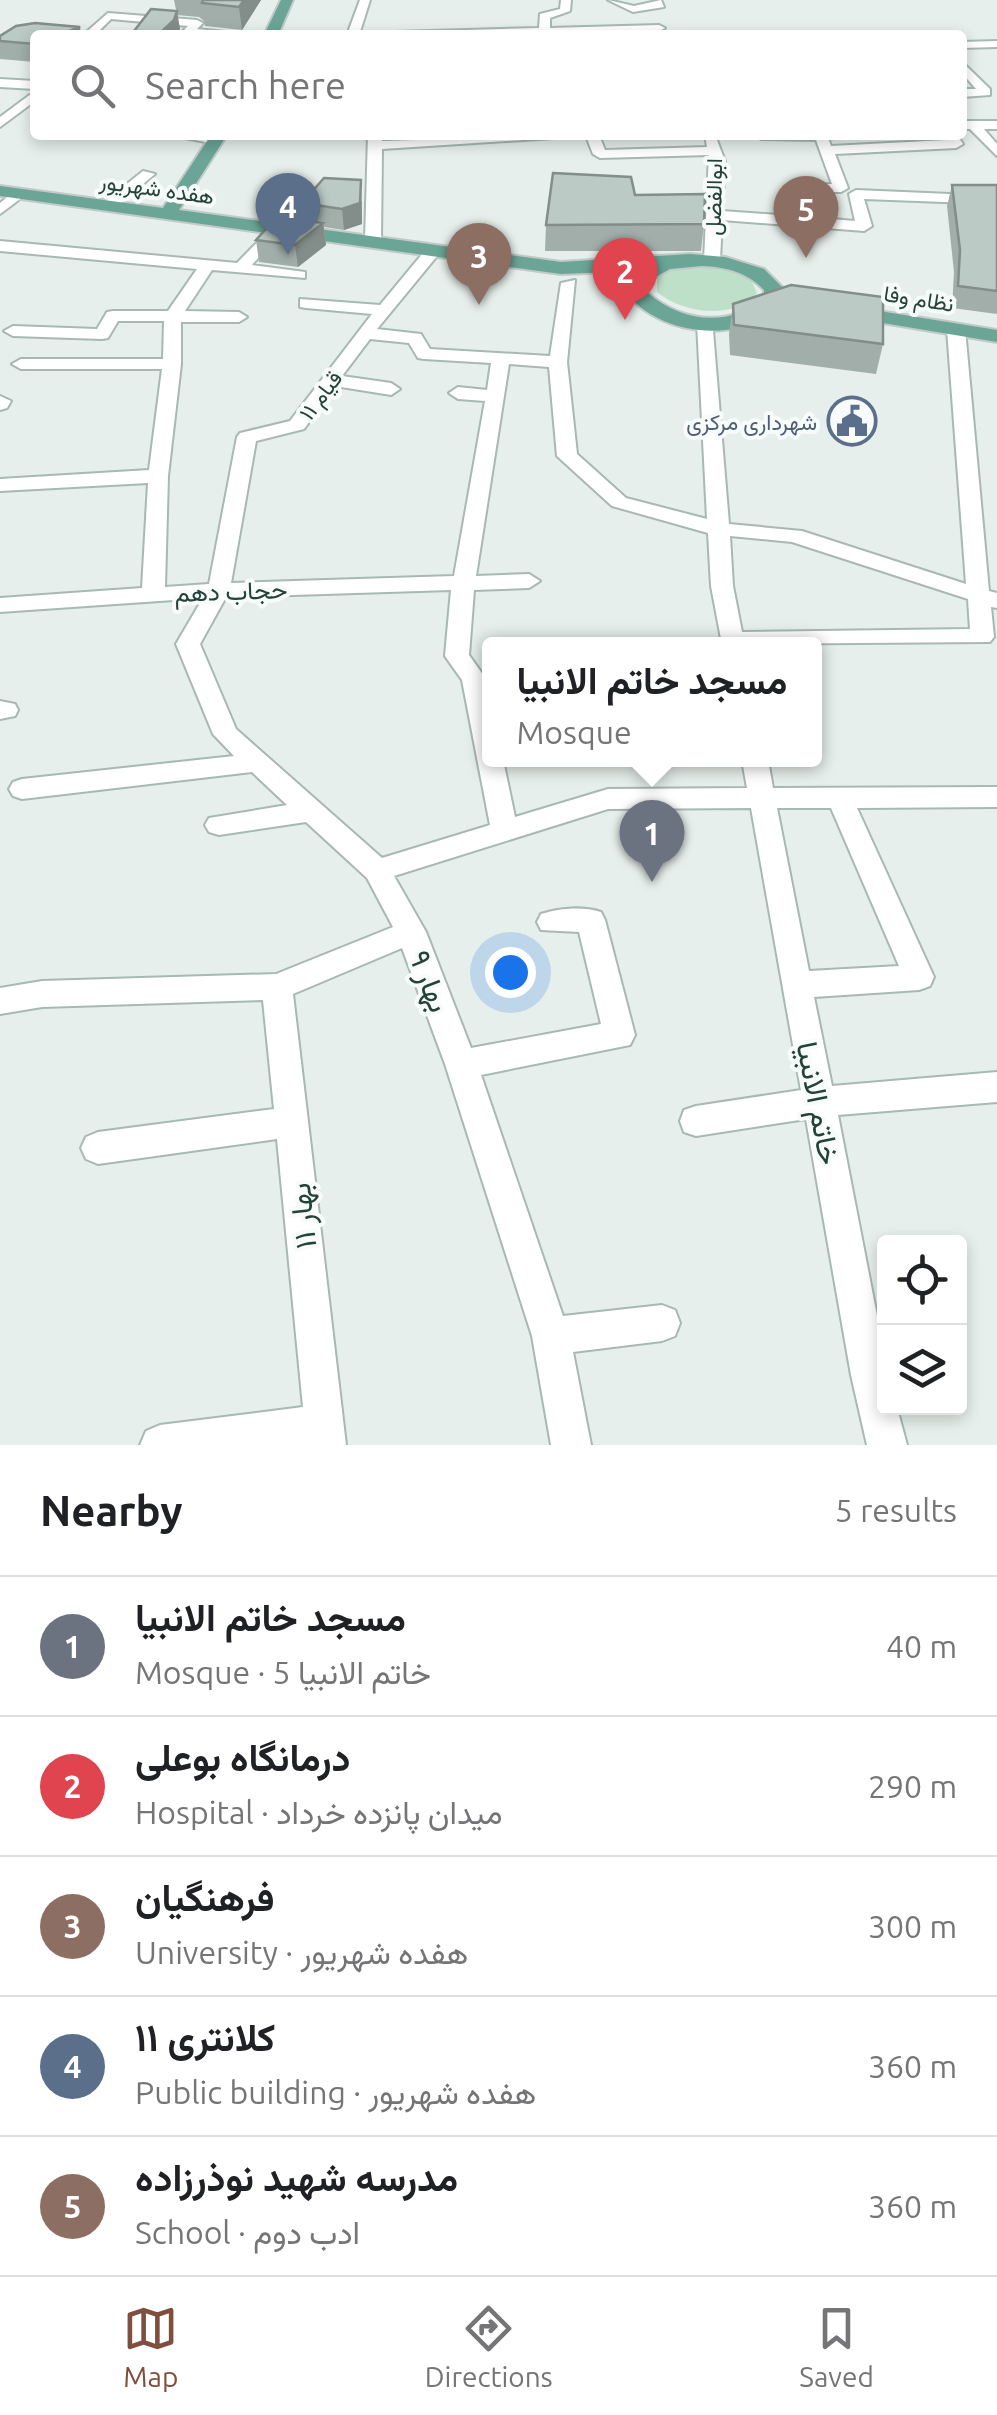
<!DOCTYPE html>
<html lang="en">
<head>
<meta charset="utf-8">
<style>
	:root { --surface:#fff; --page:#f6f6f6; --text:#202124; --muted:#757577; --line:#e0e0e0; --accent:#7f4e3f }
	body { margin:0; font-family:Ubuntu,Vazirmatn,sans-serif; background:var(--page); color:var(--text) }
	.controls { position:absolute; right:30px; bottom:30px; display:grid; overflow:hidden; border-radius:10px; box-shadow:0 5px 15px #0003 }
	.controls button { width:90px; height:90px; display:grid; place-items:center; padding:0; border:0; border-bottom:2px solid var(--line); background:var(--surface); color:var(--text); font:50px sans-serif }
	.you { position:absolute; left:510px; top:972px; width:35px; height:35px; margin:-25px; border:8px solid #fff; border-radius:50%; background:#1a73e8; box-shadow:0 0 0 15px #1a73e833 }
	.badge { display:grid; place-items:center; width:65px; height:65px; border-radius:50%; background:var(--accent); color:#fff; font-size:32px; font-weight:700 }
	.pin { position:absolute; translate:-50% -82px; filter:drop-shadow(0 2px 5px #0008) }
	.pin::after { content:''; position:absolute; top:52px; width:35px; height:30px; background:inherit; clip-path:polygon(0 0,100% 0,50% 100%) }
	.popup { position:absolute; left:482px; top:637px; width:340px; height:130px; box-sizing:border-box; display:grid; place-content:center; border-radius:10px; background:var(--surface); filter:drop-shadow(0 2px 8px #0005); font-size:32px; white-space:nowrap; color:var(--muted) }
	.popup b { font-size:38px; color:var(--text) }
	.popup::after { content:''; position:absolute; left:50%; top:100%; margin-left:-20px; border:20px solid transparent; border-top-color:var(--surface) }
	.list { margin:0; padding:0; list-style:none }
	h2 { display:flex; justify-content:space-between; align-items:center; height:130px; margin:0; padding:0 40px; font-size:42px }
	h2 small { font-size:32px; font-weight:400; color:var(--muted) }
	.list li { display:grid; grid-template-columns:65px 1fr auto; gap:30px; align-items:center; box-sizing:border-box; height:140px; padding:0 40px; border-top:2px solid var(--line) }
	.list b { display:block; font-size:38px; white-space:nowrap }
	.list p { margin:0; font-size:32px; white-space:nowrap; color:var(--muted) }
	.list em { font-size:32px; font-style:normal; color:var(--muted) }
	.icon { flex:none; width:55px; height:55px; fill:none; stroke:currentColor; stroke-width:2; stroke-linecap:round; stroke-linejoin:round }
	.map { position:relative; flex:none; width:997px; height:1445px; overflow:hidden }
	.search { position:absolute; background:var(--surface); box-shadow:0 5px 15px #0003; left:30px; right:30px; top:30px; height:110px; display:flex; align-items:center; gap:25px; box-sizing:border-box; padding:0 35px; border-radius:10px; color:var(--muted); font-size:38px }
	.sheet { height:830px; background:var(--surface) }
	nav { display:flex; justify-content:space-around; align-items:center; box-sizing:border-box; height:140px; border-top:2px solid var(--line); background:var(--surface); font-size:28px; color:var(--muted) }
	nav a { display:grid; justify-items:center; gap:5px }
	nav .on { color:var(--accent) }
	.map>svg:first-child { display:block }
</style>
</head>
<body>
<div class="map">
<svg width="997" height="1445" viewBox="0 0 997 1445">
	<rect width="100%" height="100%" fill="#e6efeb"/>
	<path fill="#bfe0c8" d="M691,264L725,266L750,278L757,293C734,321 681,313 657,292V277L676,266Z"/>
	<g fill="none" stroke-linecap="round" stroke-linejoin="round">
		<g stroke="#a8b8b2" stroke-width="4">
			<path id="minor" d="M360,0H370L359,35H347Z
				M561,0H571L570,11L550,18V28L659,25L665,28L659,31L389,35L395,32L539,28L540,14L560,9Z
				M608,0L634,6L661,0L664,7L633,12Z
				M108,13L197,20L203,23L197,29L236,33L179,35L188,26L111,19L95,35H83Z
				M997,41V47L962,48V42Z
				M962,62L990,89V95L962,97V89H976L962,73Z
				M0,79L35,81V89L0,87Z
				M35,91V101L0,127V117Z
				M962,121H997V129H984L997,144V156L970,129H962Z
				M169,135H208L223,140L216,144Z
				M368,135H382V141L599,135L605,150L707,147L705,135H715L725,161L722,211L793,216L791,185L832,184L816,140L761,139L754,135H827L831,146L947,140L943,135H957L963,144L956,148L835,154L848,188L841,192H804L808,217L855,221L849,194L856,190L997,196V204L864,199L872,226L864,231L722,220L720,260L712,265L704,260L709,155L600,158L593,154L586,136L382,149L381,240L373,245L365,240Z
				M143,171L155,174L112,210H102V204Z
				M16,190L28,193L0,214V203Z
				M275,224L283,229L252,265L305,272V278L212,270L185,311L239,312L247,317L239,322H181V364L168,476L165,587L209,584L237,437L240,433L290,421L372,314L306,308L300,307V299L380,305L428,247L434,245L442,250L377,329L421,334L430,349L550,356L561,283L575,280L567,362L577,454L626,498L707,519L697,323L712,319L729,524L802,531L966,584L947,329L956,324L965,329L989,591L997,593V608L991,607L994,637L990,642L722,644L711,586L708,533L612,506L557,456L549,367L509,364L476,576L529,574L540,581L529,588L474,590L469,655L486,679L490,695V760H503L515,817L608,789L747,788L742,760H768L773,788L997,787V807L857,808L934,977L930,986L919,990L814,997L832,1086L997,1072V1102L838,1115L884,1352V1408H897L907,1445H867L851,1375L806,1119L696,1136L684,1132L680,1121L684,1110L696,1106L801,1090L751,808L608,809L394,876L426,932L471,1048L601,1024L579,932L541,930L537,922L541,914C559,908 583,906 601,912L605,920L635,1035L630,1045L481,1075L563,1316L662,1305L675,1310L680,1323L675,1336L662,1341L573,1352L591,1445H551L532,1336L445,1064L402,948L293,994L346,1445H140L146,1431L160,1425L303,1407L277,1139L98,1164L86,1159L81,1148L86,1137L98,1132L274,1109L263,1000L42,1007L0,1014V988L42,981L276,974L393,927L367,878L306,822L219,835L209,832L205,825L209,818L287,805L252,772L22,799L13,796L9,789L13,782L22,779L234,756L213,734L176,644L203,598L0,612V598L142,588L148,483L0,491V479L149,470L162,369H21L12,364L21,359H163L164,321H118L108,338L102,339L13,336L4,331L13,326L97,329L107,312L113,311H168L197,269L0,251V241L237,263ZM370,339L409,343L418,358L424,359L491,363L487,390L458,387L449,393L458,399L485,401L454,576L231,583L256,441L304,429L335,386L391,395L400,389L391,383L342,376ZM730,536L792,542L968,599L970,629L742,632L733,586ZM451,590L445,656L462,680L490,825L382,858L236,729L200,644L226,597ZM777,808H831L899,966L809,971Z
				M0,396L11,401L7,408L0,410Z
				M0,701L15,704L18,710L15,716L0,719Z"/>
		</g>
		<g stroke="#c2cac8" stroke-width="4">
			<path id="major" d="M281,0H293L278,35H264Z
				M211,135H227L179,210L561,262L690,254L725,257L764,269L784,289V300C747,345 664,338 628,295V286L638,271L561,274L0,196V186L163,208ZM702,266C726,267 747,272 764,290V298C730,328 681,322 648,293L650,280L670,269Z
				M842,305L997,330V342L835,315V307Z"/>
		</g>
		<use href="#minor" fill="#fff" fill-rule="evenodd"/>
		<use href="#major" fill="#6aa596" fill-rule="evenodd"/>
	</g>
	<path fill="#a1aea9" d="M174,0H261L242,30L205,26L204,21L199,17L177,15L180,29Z
		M35,35V62L0,59V36Z
		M952,185H997V314L952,308L954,272L947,206Z
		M635,195L704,224L701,251H545L546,225Z
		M362,201V224L344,230L324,227L326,245L298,267L259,262L256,240L304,221L302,203Z
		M733,304L883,344L876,374L730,355L729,334Z"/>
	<path fill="#838d89" d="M244,0H261L242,30L239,7Z
		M177,11L180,29L178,35H158Z
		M80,27L81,35H59Z
		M361,180L362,224L344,230L342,209Z
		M323,223L326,245L298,267L295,245Z"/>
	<path fill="#bbcac4" stroke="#838d89" stroke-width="2.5" d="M203,0H244L239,7L202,3Z
		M151,9L177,11L174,20L158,35H131Z
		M35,23L80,27L59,35H35V44L0,41V36L16,26Z
		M553,173L631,177L635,195L705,194L704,224L546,225Z
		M324,178L361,180L360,203L342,209L302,203Z
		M952,185H997V291L958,286L960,250Z
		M277,217L323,223L295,245L256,240Z
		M791,285L883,297V344L734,325L733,304Z"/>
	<defs>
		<g id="civic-ring" transform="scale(2.5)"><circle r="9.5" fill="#f7fbf9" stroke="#5c6f8a" stroke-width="1.5"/><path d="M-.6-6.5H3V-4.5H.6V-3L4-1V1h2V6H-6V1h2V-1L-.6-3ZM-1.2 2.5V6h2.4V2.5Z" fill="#5c6f8a"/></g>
	</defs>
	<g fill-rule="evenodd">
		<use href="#civic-ring" x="852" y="421"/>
	</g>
	<g text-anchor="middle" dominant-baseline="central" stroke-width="8" stroke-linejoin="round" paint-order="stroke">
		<g font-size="22" fill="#24423a" stroke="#f7fbf9">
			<text transform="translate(157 188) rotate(8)">هفده شهریور</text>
			<text transform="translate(713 197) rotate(-89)">ابوالفضل</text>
			<text transform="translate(919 298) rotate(9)">نظام وفا</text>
			<text transform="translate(320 395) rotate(-53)">قیام ۱۱</text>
		</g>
		<g font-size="22" fill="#4e5e75" stroke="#f7fbf9" text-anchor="end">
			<text x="817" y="421">شهرداری مرکزی</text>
		</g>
		<g font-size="25" fill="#24423a" stroke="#f7fbf9">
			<text transform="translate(231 591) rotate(-2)">حجاب دهم</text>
		</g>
		<g font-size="30" fill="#24423a" stroke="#f7fbf9">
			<text transform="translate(430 981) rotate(69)">بهار ۹</text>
			<text transform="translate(819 1103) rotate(79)">خاتم الانبیا</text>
			<text transform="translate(302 1216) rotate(-96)">بهار ۱۱</text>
		</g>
	</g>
</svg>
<div class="controls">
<button><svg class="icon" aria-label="locate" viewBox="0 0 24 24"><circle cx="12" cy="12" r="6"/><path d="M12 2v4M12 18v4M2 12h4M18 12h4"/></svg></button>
<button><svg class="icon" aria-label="layers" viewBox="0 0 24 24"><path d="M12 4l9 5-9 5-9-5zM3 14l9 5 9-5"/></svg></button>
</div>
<div class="you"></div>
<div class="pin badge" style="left:652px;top:882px;background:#6b7280">1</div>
<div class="popup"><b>مسجد خاتم الانبیا</b>Mosque</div>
<div class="pin badge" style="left:625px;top:320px;background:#e0444e">2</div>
<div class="pin badge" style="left:479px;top:305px;background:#8d6e63">3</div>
<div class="pin badge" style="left:288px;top:255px;background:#5c6f8a">4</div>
<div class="pin badge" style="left:806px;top:258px;background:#8d6e63">5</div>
<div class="search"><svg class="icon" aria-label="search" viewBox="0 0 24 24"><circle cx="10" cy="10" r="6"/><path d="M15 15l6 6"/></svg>Search here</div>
</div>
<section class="sheet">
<h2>Nearby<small>5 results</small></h2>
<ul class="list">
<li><span class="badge" style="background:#6b7280">1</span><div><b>مسجد خاتم الانبیا</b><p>Mosque · خاتم الانبیا 5</p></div><em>40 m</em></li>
<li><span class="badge" style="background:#e0444e">2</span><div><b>درمانگاه بوعلی</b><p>Hospital · میدان پانزده خرداد</p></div><em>290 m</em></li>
<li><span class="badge" style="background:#8d6e63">3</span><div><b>فرهنگیان</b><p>University · هفده شهریور</p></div><em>300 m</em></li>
<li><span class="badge" style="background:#5c6f8a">4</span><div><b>کلانتری ۱۱</b><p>Public building · هفده شهریور</p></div><em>360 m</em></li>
<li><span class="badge" style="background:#8d6e63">5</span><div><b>مدرسه شهید نوذرزاده</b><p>School · ادب دوم</p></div><em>360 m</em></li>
</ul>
</section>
<nav>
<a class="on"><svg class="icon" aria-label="map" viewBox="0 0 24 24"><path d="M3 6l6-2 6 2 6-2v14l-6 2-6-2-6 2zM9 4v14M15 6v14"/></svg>Map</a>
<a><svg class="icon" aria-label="directions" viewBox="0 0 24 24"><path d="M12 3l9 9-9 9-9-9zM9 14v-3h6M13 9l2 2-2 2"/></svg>Directions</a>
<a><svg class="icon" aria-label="saved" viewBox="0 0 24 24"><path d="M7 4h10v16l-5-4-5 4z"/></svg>Saved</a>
</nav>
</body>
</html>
